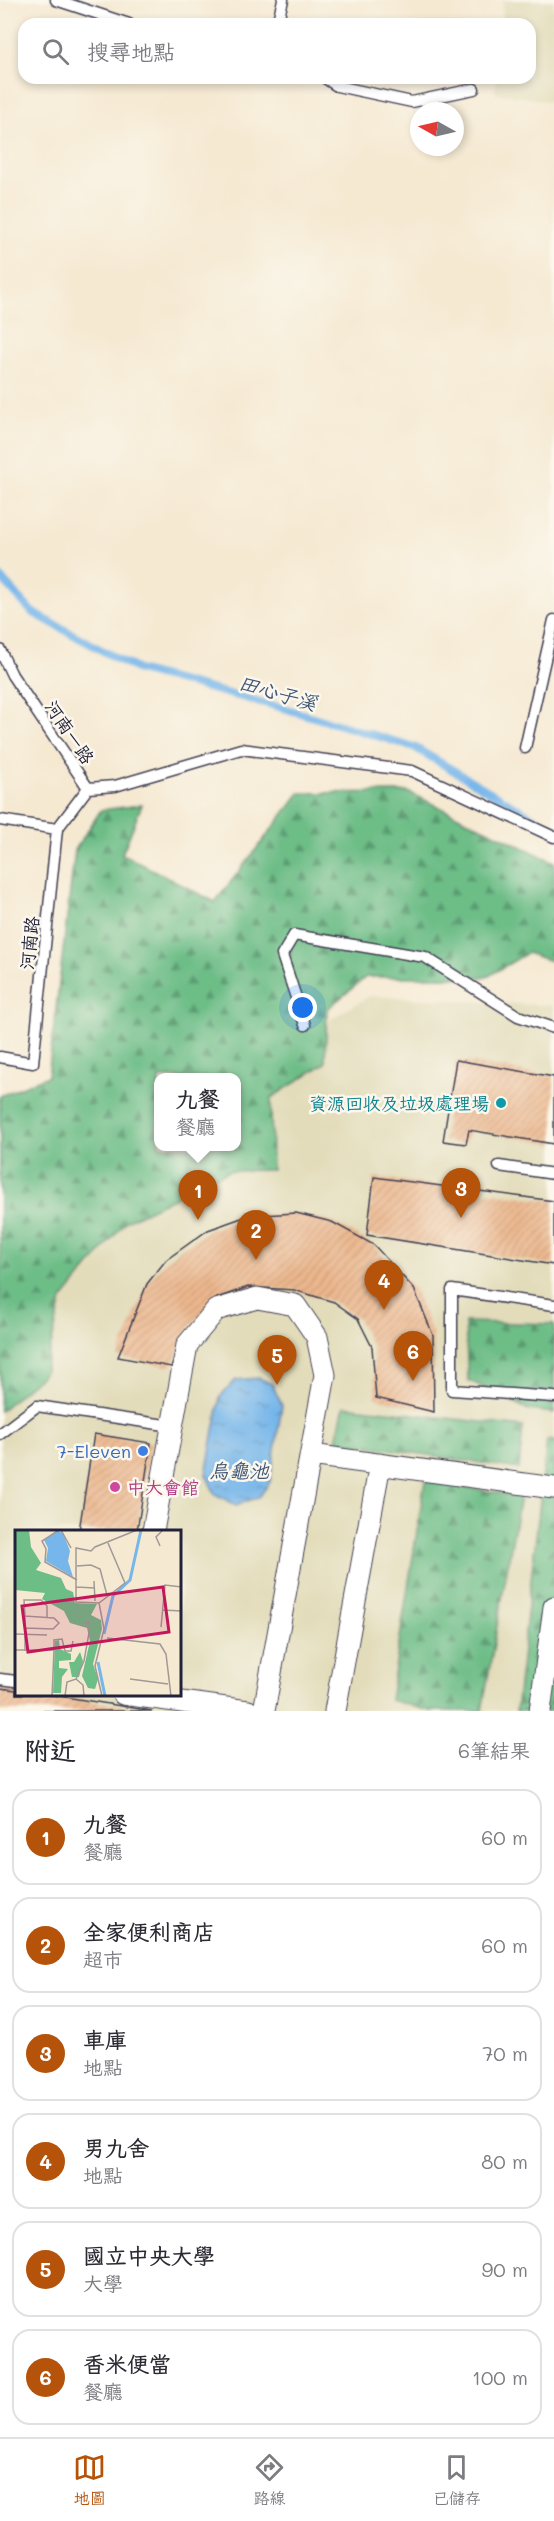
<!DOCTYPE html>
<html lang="zh-TW">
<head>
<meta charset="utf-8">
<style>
	:root { --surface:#fff; --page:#f7f7f7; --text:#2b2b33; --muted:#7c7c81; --line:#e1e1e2; --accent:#b45309 }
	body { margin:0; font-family:Mali,"LXGW WenKai TC",sans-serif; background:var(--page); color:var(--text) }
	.compass { position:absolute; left:410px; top:102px; width:54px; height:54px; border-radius:50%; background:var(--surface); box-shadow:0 3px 9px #0003; rotate:278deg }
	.you { position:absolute; left:303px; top:1008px; width:21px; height:21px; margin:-15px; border:4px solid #fff; border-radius:50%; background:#1a73e8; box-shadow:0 0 0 9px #1a73e833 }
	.badge { display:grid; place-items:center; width:39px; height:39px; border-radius:50%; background:var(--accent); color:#fff; font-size:20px; font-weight:700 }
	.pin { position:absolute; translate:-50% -50px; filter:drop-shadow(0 2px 3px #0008) }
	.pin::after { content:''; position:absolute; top:32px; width:21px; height:18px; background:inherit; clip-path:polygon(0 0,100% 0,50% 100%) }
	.popup { position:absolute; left:154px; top:1073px; width:87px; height:78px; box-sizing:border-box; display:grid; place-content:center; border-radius:12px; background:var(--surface); filter:drop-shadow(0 2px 4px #0005); font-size:20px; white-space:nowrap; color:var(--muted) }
	.popup b { font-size:22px; color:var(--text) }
	.popup::after { content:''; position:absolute; left:50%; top:100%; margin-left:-12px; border:12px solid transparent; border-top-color:var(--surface) }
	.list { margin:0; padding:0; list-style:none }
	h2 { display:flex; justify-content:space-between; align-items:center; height:78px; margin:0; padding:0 24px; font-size:26px }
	h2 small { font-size:20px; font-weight:400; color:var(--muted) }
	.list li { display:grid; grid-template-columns:39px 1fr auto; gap:18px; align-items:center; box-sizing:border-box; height:96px; margin:0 12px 12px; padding:0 12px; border:2px solid var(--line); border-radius:18px }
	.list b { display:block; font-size:22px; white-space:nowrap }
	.list p { margin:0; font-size:20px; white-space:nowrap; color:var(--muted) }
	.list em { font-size:20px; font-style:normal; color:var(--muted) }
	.icon { flex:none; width:33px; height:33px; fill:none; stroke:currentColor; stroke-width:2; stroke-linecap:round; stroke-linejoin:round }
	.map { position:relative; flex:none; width:554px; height:1711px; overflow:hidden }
	.search { position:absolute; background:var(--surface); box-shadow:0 3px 9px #0003; left:18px; right:18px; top:18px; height:66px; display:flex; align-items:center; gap:15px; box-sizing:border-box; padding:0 21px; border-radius:18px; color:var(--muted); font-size:22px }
	.sheet { height:726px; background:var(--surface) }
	nav { display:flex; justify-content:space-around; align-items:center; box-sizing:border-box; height:84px; border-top:2px solid var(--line); background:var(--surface); font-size:16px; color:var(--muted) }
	nav a { display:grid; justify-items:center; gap:3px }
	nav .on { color:var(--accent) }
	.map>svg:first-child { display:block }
</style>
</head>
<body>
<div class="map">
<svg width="554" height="1711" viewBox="0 0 554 1711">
	<defs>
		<pattern id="forest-firs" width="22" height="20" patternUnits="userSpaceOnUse" patternTransform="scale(1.5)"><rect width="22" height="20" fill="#6dbd87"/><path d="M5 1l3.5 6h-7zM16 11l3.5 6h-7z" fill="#599970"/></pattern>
		<pattern id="water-ripples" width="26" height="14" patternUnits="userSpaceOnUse" patternTransform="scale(1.5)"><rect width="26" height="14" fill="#76b6ea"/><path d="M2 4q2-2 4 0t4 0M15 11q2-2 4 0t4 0" fill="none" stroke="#6094bf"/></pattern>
		<pattern id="building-hatch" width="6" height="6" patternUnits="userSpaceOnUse" patternTransform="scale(1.5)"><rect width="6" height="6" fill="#ecb78d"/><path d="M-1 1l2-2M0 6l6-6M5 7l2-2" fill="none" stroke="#ca9d7b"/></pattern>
	</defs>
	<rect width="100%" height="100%" fill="#fbf7ec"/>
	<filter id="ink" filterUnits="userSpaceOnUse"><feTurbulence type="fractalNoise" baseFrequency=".0167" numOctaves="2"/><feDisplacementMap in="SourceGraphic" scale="12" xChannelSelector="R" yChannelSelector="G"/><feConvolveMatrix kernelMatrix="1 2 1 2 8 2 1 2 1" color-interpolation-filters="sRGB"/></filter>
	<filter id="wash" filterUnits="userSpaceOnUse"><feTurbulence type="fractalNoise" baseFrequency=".008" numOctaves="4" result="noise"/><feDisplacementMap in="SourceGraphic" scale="24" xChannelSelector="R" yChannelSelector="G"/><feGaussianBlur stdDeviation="1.35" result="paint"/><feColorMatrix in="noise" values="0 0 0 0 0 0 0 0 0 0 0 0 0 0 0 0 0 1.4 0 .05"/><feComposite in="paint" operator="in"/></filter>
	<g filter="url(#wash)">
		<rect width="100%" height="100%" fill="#f5e9d2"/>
		<path fill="#e2dcba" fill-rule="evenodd" d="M503,0H554V102L495,93L497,78H530V24H502Z
			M370,996L554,1006V1711H0V1239L159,1146H237V1078L231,1077ZM16,1531H180V1694H16Z"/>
		<path fill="url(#forest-firs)" stroke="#487061" stroke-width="1.5" fill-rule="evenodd" d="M408,792L554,862V962L527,953L487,977H366L327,1009L325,1063L271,1098L272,1170L228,1171L126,1221L62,1300L44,1373L0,1411V1096L48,1076L75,850L101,810L142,805L122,854L215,902L300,793ZM159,1078H237V1146H159Z
			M465,1322L554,1324V1413L529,1410L468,1380Z
			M344,1406L523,1427L519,1469L336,1441Z
			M547,1440L554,1441V1711H516Z
			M425,1481L520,1496L482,1711H430L390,1700Z"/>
		<path fill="url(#water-ripples)" stroke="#4c6c92" stroke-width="1.5" d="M259,1378L272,1384L282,1405L270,1482L259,1497L236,1505L215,1494L206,1475L220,1397L236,1380Z"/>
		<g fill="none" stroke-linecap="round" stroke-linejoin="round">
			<path stroke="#76b6ea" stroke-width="8" d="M0,577L32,612L138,670L283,708L414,747L554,830"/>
		</g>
		<g id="blocks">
			<path fill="url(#building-hatch)" d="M456,1060L554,1077V1144L469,1130L466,1144L443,1141Z
				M374,1177L554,1201V1265L367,1235Z
				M296,1213L332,1222L374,1245L414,1289L433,1335L434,1412L376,1398L372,1347L358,1319L334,1302L294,1290L248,1287L217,1298L190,1328L171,1367L118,1357L147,1284L166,1260L208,1230L247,1216Z
				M94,1434L151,1443L137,1531H79Z
				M0,1688L16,1690V1694H47L152,1711H0Z"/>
		</g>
	</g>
	<g filter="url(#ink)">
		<use href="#blocks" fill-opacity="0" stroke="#424052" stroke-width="1.5"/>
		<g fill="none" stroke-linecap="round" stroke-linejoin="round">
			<g stroke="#424052" stroke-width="13">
				<path id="lane" d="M56,0L129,24
					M277,24L283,0
					M325,78L337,86L412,102L474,89
					M0,650L12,675L88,788L57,829
					M525,748L554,620
					M88,788L115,786L241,749L412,771L554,837
					M0,820L57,829
					M305,1025L282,955L294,935L425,957L518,1016L554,1028
					M0,1057L33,1063L57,829
					M499,1166L554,1174
					M554,1305L452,1290V1390L554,1397
					M0,1434L37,1406L172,1426
					M0,1679L16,1681"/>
			</g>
			<g stroke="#424052" stroke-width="23">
				<path id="street" d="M311,1455L554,1488
					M153,1531L187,1345L216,1310L257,1298L295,1305L317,1337L325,1375L264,1711
					M123,1694L248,1711
					M335,1711L380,1464
					M540,1711L554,1607"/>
			</g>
			<use href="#lane" stroke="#fff" stroke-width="10"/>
			<use href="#street" stroke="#fff" stroke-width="21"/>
		</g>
	</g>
	<circle fill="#0f9aa8" stroke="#fbf7ec" stroke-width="2" cx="501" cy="1103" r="6"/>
	<circle fill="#3f7fe0" stroke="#fbf7ec" stroke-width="2" cx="143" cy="1451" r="6"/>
	<circle fill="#d1479c" stroke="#fbf7ec" stroke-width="2" cx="115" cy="1487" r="6"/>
	<g text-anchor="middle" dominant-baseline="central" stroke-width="5" stroke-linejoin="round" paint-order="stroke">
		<g font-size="18" fill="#22223b" stroke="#fbf7ec">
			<text transform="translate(70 732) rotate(56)">河南一路</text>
			<text transform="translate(29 943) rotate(-84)">河南路</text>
		</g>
		<g font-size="18" fill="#0d838f" stroke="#fbf7ec" text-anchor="end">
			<text x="489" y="1103">資源回收及垃圾處理場</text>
		</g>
		<g font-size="18" fill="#366cbe" stroke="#fbf7ec" text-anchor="end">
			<text x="131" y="1451">7-Eleven</text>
		</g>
		<g font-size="18" fill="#b23c85" stroke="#fbf7ec" text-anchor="start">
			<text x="127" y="1487">中大會館</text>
		</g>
		<g font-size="20" font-style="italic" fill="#3f5678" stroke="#fbf7ec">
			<text transform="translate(278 692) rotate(16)">田心子溪</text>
			<text x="239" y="1470">烏龜池</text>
		</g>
	</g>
	<g transform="translate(15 1530)">
		<rect width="166" height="166" fill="#f5e9d2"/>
		<path d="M0,0H14L16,17L26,33L21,40L46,48L51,59L58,62L60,73L82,74L76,85L86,90L87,99L78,134L83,149L80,159L73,158L67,146L75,111L72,98L55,93L49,81L27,69L30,63L0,60ZM44,110L45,119L56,124V130L44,131V138L53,139L47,147L46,163H38L40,111ZM65,122L68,131L64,147H57L54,132H59Z" fill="#6dbd87"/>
		<path d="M43,1L48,3L55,21L53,31L58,47L31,31L33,18L29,10Z" fill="#76b6ea"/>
		<path fill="none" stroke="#76b6ea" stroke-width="3" d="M89,104L98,66L115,50L126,0M83,132L90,166"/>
		<path fill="none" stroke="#a19996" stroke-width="1.5" d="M44,0L27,11L31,19L30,32L62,50M46,0L56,18M93,13L110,53L84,73L61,72V18L76,21L80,17L122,0M145,16L141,7L148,0M62,36L76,35L85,39L92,65M79,51L80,71M61,57L80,58M84,73L89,99L80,136L87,166M147,80L167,81M10,86L9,70H26L32,76V87M146,97L150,55L167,57M10,98L38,99L44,93L39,88L10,86V121M0,104L32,105M92,108L145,114L151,124L156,166M0,120H39L37,166M39,120V110L47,109L50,121H56L58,111M61,149L69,131L74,103V92L67,94M115,149L153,154M50,166L52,152L61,149L68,155L69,166"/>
		<path fill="#c2185b" fill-opacity="0.15" stroke="#c2185b" stroke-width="3" d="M148,57L154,102L13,122L7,76Z"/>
		<rect width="166" height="166" fill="none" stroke="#22223b" stroke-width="3"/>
	</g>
</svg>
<svg class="compass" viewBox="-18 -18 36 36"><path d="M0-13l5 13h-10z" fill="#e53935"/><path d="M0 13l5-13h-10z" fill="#7c7c81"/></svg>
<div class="you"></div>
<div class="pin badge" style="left:198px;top:1220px">1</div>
<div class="popup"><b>九餐</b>餐廳</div>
<div class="pin badge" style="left:256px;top:1260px">2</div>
<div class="pin badge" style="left:461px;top:1218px">3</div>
<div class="pin badge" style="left:384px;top:1310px">4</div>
<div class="pin badge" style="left:277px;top:1385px">5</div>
<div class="pin badge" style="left:413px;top:1381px">6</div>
<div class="search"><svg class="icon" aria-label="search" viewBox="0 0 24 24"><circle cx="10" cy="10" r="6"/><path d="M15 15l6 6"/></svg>搜尋地點</div>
</div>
<section class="sheet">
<h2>附近<small>6筆結果</small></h2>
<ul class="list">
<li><span class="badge">1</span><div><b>九餐</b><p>餐廳</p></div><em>60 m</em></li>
<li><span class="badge">2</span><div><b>全家便利商店</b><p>超市</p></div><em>60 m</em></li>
<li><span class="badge">3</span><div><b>車庫</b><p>地點</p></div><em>70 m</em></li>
<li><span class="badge">4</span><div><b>男九舍</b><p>地點</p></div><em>80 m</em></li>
<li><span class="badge">5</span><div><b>國立中央大學</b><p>大學</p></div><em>90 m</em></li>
<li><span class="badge">6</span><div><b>香米便當</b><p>餐廳</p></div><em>100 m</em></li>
</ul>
</section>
<nav>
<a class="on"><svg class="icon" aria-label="map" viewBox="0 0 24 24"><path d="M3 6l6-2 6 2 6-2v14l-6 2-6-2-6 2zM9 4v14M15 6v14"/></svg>地圖</a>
<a><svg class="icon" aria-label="directions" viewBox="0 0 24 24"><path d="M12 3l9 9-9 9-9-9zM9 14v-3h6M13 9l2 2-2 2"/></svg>路線</a>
<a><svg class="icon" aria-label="saved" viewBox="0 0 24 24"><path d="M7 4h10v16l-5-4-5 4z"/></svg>已儲存</a>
</nav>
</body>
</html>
